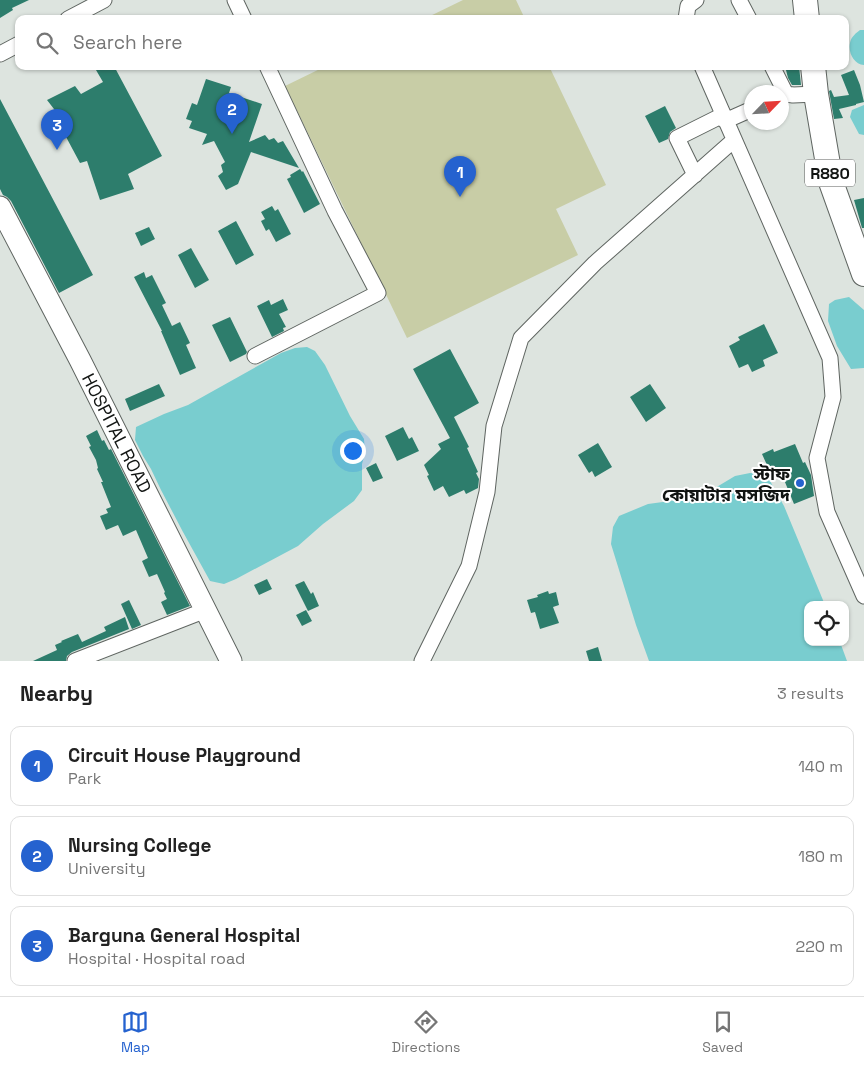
<!DOCTYPE html>
<html lang="en">
<head>
<meta charset="utf-8">
<style>
	:root { --surface:#fff; --page:#f2f2f2; --text:#222; --muted:#767676; --line:#e0e0e0; --accent:#2562cf }
	body { margin:0; font-family:"Space Grotesk","Noto Sans Bengali",sans-serif; background:var(--page); color:var(--text) }
	.controls { position:absolute; right:15px; bottom:15px; display:grid; overflow:hidden; border-radius:10px; box-shadow:0 1px 4px #0004 }
	.controls button { width:45px; height:45px; display:grid; place-items:center; padding:0; border:0; border-bottom:1px solid var(--line); background:var(--surface); color:var(--text); font:25px sans-serif }
	.compass { position:absolute; left:744px; top:85px; width:45px; height:45px; border-radius:50%; background:var(--surface); box-shadow:0 1px 4px #0004; rotate:65deg }
	.you { position:absolute; left:352px; top:450px; width:18px; height:18px; margin:-12px; border:4px solid #fff; border-radius:50%; background:#1a73e8; box-shadow:0 0 0 8px #1a73e833 }
	.badge { display:grid; place-items:center; width:32px; height:32px; border-radius:50%; background:var(--accent); color:#fff; font-size:16px; font-weight:700 }
	.pin { position:absolute; translate:-50% -41px; filter:drop-shadow(0 1px 2px #0008) }
	.pin::after { content:''; position:absolute; top:26px; width:18px; height:15px; background:inherit; clip-path:polygon(0 0,100% 0,50% 100%) }
	.list { margin:0; padding:0; list-style:none }
	h2 { display:flex; justify-content:space-between; align-items:center; height:65px; margin:0; padding:0 20px; font-size:21px }
	h2 small { font-size:16px; font-weight:400; color:var(--muted) }
	.list li { display:grid; grid-template-columns:32px 1fr auto; gap:15px; align-items:center; box-sizing:border-box; height:80px; margin:0 10px 10px; padding:0 10px; border:1px solid var(--line); border-radius:10px }
	.list b { display:block; font-size:19px; white-space:nowrap }
	.list p { margin:0; font-size:16px; white-space:nowrap; color:var(--muted) }
	.list em { font-size:16px; font-style:normal; color:var(--muted) }
	.icon { flex:none; width:28px; height:28px; fill:none; stroke:currentColor; stroke-width:2; stroke-linecap:round; stroke-linejoin:round }
	.map { position:relative; flex:none; width:864px; height:661px; overflow:hidden }
	.search { position:absolute; background:var(--surface); box-shadow:0 1px 4px #0004; left:15px; right:15px; top:15px; height:55px; display:flex; align-items:center; gap:12px; box-sizing:border-box; padding:0 18px; border-radius:10px; color:var(--muted); font-size:19px }
	.sheet { height:335px; background:var(--surface) }
	nav { display:flex; justify-content:space-around; align-items:center; box-sizing:border-box; height:70px; border-top:1px solid var(--line); background:var(--surface); font-size:14px; color:var(--muted) }
	nav a { display:grid; justify-items:center; gap:2px }
	nav .on { color:var(--accent) }
	.map>svg:first-child { display:block }
</style>
</head>
<body>
<div class="map">
<svg width="864" height="661" viewBox="0 0 864 661">
	<rect width="100%" height="100%" fill="#dde4df"/>
	<path fill="#c8cda6" d="M463,0H516L525,19H424Z
		M326,66H549L606,185L556,209L578,255L407,338L285,86Z"/>
	<path fill="#79cdcf" d="M860,30H864V65C854,64 848,53 850,43C851,37 856,33 860,30Z
		M864,105V135L859,134L850,117L852,110Z
		M849,297L864,310V368L851,369L837,346L828,321L829,304L835,300Z
		M307,347L315,351L325,365L350,416L364,439L365,453L362,464V490L354,501L323,524L298,546L236,579L224,584L210,581L183,532L161,490L151,469L143,456L135,440L136,427L164,414L188,405L281,353L295,348Z
		M750,473L765,474L769,479L784,506L825,605H808V642H840L847,661H649L636,625L611,544L613,527L619,516L648,504L700,497L735,476Z"/>
	<path fill="#2d7d6c" d="M0,0H29L12,8L13,10L0,18Z
		M103,66H114L162,156L128,174L134,189L100,200L87,161L80,163L65,135L71,131L47,100L75,86L81,94L103,82L96,70Z
		M785,66H799L801,85H792L788,78Z
		M854,70L860,85L864,102L856,104V105L839,109L843,118L834,119L829,91L831,90L834,97L849,95L841,75Z
		M206,79L231,87L229,93L262,104L249,142L265,135L269,140L274,138L278,143L283,141L299,168L251,152L238,184L226,190L218,176L223,172L221,165L225,162L214,141L202,145L207,134L189,128L192,121L186,119L192,103L197,105Z
		M0,99L93,275L59,293L11,201L7,197L3,195L0,189Z
		M665,106L676,128L670,132L668,139L659,143L645,116Z
		M300,169L302,172L303,171L320,204L304,213L287,179L291,177L290,175Z
		M864,198V228H862L854,200Z
		M272,206L275,211L278,209L291,234L276,242L269,229L266,231L261,221L265,219L261,212Z
		M236,221L254,255L236,265L218,231Z
		M149,227L155,239L141,246L135,233Z
		M191,248L209,280L195,288L178,255Z
		M144,272L146,278L152,275L166,303L162,305L172,326L180,322L190,343L186,345L196,368L180,375L161,331H162L134,277Z
		M283,299L288,310L279,314L286,327L283,328L284,331L272,337L257,306L269,300L271,305Z
		M230,317L247,352L246,354L230,362L212,325Z
		M764,324L778,353L763,360L765,366L752,372L748,364L739,368L729,346L740,340L738,337Z
		M450,349L479,403L454,417L469,447L467,448L478,472L476,473L479,479L478,488L466,494L464,490L449,497L443,486L434,491L427,476L429,475L424,465L441,449L438,444L450,438L413,369Z
		M159,384L165,396L130,411L125,399Z
		M650,384L666,408L646,422L630,397Z
		M403,427L409,439L412,437L419,451L397,461L385,436Z
		M97,430L102,441L104,440L109,450L111,449L190,606L167,615L161,602L167,599L164,593L165,592L157,574L149,577L142,561L148,558L136,530L123,536L118,525L106,530L100,516L108,513L106,509L111,507L101,482H103L97,469L98,468L96,460L89,447L91,446L86,436Z
		M598,443L612,467L595,477L592,471L589,473L578,455Z
		M795,444L803,463L805,462L811,475L814,496L794,504L780,470L771,474L762,454L773,449L774,452Z
		M376,463L383,478L373,482L366,468Z
		M267,579L272,589L259,595L254,585Z
		M304,581L311,594L313,592L319,606L308,611L295,585Z
		M548,591L549,594L556,592L559,605L553,607L559,623L540,629L535,612L531,613L527,600L538,597L537,595Z
		M129,600L141,625L132,629L121,604Z
		M306,610L312,621L302,626L296,615Z
		M125,617L129,629L72,652L67,656L66,661H33L57,650L55,645L62,642L61,641L78,634L82,642L106,631L104,627Z
		M598,647L602,661H589L586,651Z"/>
	<g fill="none" stroke-linecap="round" stroke-linejoin="round">
		<g stroke="#5f6561" stroke-width="17">
			<path id="street" d="M235,0L244,19
				M739,0L749,19
				M68,19L104,0
				M686,19L688,6L696,0
				M0,54L19,44
				M702,66L830,358L833,397L817,458L827,512L864,596
				M772,66L786,94L793,95L816,94
				M725,121L752,109
				M695,175L677,138L723,115
				M255,356L378,293L335,211L267,66
				M75,661L206,610
				M422,661L469,566L487,492L494,426L521,338L595,263L734,140"/>
		</g>
		<g stroke="#5f6561" stroke-width="23">
			<path id="secondary" d="M0,207L80,360L231,661"/>
		</g>
		<g stroke="#5f6561" stroke-width="26">
			<path id="primary" d="M805,0L807,19
				M813,66L816,94L831,182L864,274"/>
		</g>
		<use href="#street" stroke="#fff" stroke-width="15"/>
		<use href="#secondary" stroke="#fff" stroke-width="21"/>
		<use href="#primary" stroke="#fff" stroke-width="24"/>
	</g>
	<circle fill="#2562cf" stroke="#fff" stroke-width="2" cx="800" cy="483" r="5"/>
	<g text-anchor="middle" dominant-baseline="central" stroke-width="4" stroke-linejoin="round" paint-order="stroke">
		<rect fill="#fff" stroke="#585a59" stroke-width="1" x="805" y="159.5" width="50" height="27" rx="4"/>
		<g font-size="16" font-weight="bold" fill="#111412">
			<text x="830" y="173">R880</text>
		</g>
		<g font-size="18" fill="#111412" stroke="#fff">
			<text transform="translate(117 433) rotate(63)">HOSPITAL ROAD</text>
		</g>
		<g font-size="18" font-weight="bold" fill="#111412" stroke="#fff" text-anchor="end">
			<text x="790" y="473">স্টাফ<tspan x="790" dy="21">কোয়াটার মসজিদ</tspan></text>
		</g>
	</g>
</svg>
<div class="controls">
<button><svg class="icon" aria-label="locate" viewBox="0 0 24 24"><circle cx="12" cy="12" r="6"/><path d="M12 2v4M12 18v4M2 12h4M18 12h4"/></svg></button>
</div>
<svg class="compass" viewBox="-18 -18 36 36"><path d="M0-13l5 13h-10z" fill="#e53935"/><path d="M0 13l5-13h-10z" fill="#767676"/></svg>
<div class="you"></div>
<div class="pin badge" style="left:460px;top:197px">1</div>
<div class="pin badge" style="left:232px;top:134px">2</div>
<div class="pin badge" style="left:57px;top:150px">3</div>
<div class="search"><svg class="icon" aria-label="search" viewBox="0 0 24 24"><circle cx="10" cy="10" r="6"/><path d="M15 15l6 6"/></svg>Search here</div>
</div>
<section class="sheet">
<h2>Nearby<small>3 results</small></h2>
<ul class="list">
<li><span class="badge">1</span><div><b>Circuit House Playground</b><p>Park</p></div><em>140 m</em></li>
<li><span class="badge">2</span><div><b>Nursing College</b><p>University</p></div><em>180 m</em></li>
<li><span class="badge">3</span><div><b>Barguna General Hospital</b><p>Hospital · Hospital road</p></div><em>220 m</em></li>
</ul>
</section>
<nav>
<a class="on"><svg class="icon" aria-label="map" viewBox="0 0 24 24"><path d="M3 6l6-2 6 2 6-2v14l-6 2-6-2-6 2zM9 4v14M15 6v14"/></svg>Map</a>
<a><svg class="icon" aria-label="directions" viewBox="0 0 24 24"><path d="M12 3l9 9-9 9-9-9zM9 14v-3h6M13 9l2 2-2 2"/></svg>Directions</a>
<a><svg class="icon" aria-label="saved" viewBox="0 0 24 24"><path d="M7 4h10v16l-5-4-5 4z"/></svg>Saved</a>
</nav>
</body>
</html>
